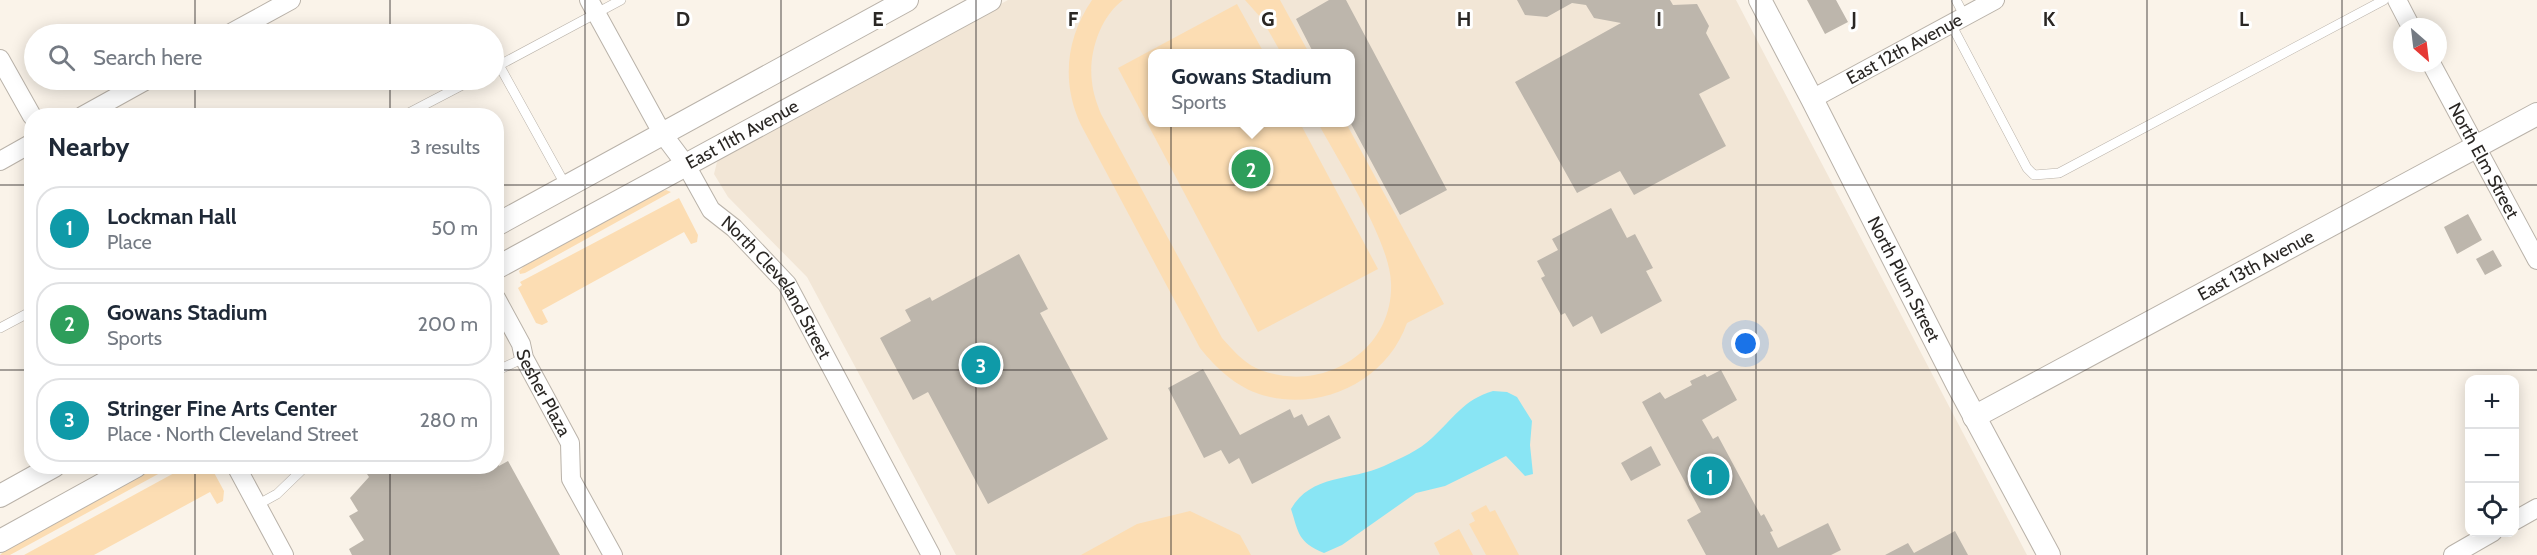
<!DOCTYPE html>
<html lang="en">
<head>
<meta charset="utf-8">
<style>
	:root { --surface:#fff; --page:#f2f2f3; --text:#1f2937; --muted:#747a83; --line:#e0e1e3; --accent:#468b97 }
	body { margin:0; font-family:Cabin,sans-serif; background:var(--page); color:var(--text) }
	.controls { position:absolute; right:18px; bottom:18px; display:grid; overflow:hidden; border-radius:12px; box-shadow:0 3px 15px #0003 }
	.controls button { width:54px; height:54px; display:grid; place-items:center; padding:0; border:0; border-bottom:2px solid var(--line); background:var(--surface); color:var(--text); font:30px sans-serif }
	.compass { position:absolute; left:2393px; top:18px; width:54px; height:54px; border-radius:50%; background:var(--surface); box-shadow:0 3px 15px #0003; rotate:152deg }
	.you { position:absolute; left:1746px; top:344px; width:21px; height:21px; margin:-15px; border:4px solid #fff; border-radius:50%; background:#1a73e8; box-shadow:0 0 0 9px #1a73e833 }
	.badge { display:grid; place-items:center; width:39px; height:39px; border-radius:50%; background:var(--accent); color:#fff; font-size:20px; font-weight:700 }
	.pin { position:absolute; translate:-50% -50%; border:3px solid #fff; box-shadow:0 2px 6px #0006 }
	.popup { position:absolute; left:1148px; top:49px; width:207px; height:78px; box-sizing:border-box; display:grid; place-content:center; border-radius:12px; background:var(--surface); filter:drop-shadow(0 2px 4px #0005); font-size:20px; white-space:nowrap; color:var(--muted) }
	.popup b { font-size:22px; color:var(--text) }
	.popup::after { content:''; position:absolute; left:50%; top:100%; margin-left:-12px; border:12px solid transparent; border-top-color:var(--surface) }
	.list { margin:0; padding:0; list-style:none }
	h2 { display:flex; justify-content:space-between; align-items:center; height:78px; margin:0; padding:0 24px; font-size:26px }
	h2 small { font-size:20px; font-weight:400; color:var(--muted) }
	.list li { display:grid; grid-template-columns:39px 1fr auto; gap:18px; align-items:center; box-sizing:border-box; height:84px; margin:0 12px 12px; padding:0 12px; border:2px solid var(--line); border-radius:24px }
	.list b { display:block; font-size:22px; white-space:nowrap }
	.list p { margin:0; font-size:20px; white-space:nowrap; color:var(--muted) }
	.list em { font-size:20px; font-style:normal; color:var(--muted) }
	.icon { flex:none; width:33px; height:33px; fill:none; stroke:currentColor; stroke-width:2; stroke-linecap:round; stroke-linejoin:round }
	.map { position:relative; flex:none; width:2537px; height:555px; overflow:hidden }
	.search { position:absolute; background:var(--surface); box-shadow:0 3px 15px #0003; left:24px; top:24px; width:480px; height:66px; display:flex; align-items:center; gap:15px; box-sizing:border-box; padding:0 21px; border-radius:33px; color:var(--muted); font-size:22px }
	.panel { position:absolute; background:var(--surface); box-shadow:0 3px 15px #0003; left:24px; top:108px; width:480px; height:366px; border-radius:24px }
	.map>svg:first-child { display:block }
</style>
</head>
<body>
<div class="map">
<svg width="2537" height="555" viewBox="0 0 2537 555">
	<rect width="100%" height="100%" fill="#faf3e9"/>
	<path fill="#f2e6d6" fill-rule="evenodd" d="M1008,0H1736L2027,555H956L807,277L728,197L714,174L717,162L727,153ZM1152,54H1350V122H1152Z"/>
	<path fill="#fcddb3" d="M1092,0H1123C1100,17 1088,54 1092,82C1093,93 1097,104 1101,114L1222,338C1232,349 1243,362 1256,368C1318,396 1394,353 1391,283C1390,241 1339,162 1318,123H1346L1444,304L1407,323C1386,382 1321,412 1262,395C1236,387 1216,368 1200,348L1081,125C1061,83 1066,38 1092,0Z
		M1245,0H1280L1309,53H1281L1262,19Z
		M1237,4L1264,53L1152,54V122L1300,123L1378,269L1258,332L1118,68Z
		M666,190L671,192L525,273L520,274L519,271L524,266L657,193Z
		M679,198L698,235L697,242L691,244L684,232L542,310L548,322L542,325L536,323L518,288L522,285L520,282Z
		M187,466L211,467L224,491L223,501L217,504L210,492L94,555H24Z
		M157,467H171L10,555H0L6,549Z
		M1486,505L1490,512L1495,510L1519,555H1486L1469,524L1475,521L1471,513Z
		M1190,511L1240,535L1251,555H1081L1137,524Z
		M1459,529L1473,555H1440L1434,543Z"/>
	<path fill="#89e5f4" d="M1493,391L1507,392L1517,397L1532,421L1530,445L1533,474L1525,476L1506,456L1445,486L1416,493L1342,545L1324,553C1298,542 1299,534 1291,509C1311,474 1351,481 1384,466C1399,459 1420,450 1432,438C1454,418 1463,400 1493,391Z"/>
	<path fill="#bdb6ac" d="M1329,0H1346L1447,190L1400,215L1350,122V54H1314L1296,19Z
		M1517,0H1670L1673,5L1697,4L1709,26L1706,33L1730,78L1699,94L1726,146L1634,195L1620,171L1577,193L1515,82L1621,23L1594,18L1586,5L1572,3L1547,17L1525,15Z
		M1807,0H1836L1848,22L1825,34Z
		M1611,208L1627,238L1635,234L1653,268L1646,271L1662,301L1601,334L1592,316L1573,327L1565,313L1561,315L1541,278L1545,276L1537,261L1558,250L1552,239Z
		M2468,214L2482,240L2457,254L2444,227Z
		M2493,250L2502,266L2485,275L2476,259Z
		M1019,254L1048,309L1040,313L1108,439L988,504L928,392L913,400L880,338L911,321L905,310L930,297L932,301Z
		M1203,369L1240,435L1290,409L1294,418L1302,414L1308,426L1329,415L1341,438L1252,484L1239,458L1229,464L1221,450L1204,458L1168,388Z
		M1721,370L1737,400L1702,420L1713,439L1718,436L1761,516L1764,514L1773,531L1770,532L1778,548L1828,523L1841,550L1831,555H1706L1687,520L1701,512L1642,402L1660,392L1665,399L1692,385L1690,381L1705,374L1707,377Z
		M1651,446L1661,465L1631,481L1621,463Z
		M496,461L499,466L508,461L560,555H352L349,549L364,540L349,516L358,511L350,498L369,477L367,474L381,466H496Z
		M1955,531L1968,555H1885L1908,543L1914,553Z"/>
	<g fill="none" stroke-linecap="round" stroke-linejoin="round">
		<g stroke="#b9b2a9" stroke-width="10">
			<path id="service" d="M1956,0L1965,17
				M1951,24L2027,168L2034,175L2059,173L2384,0
				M499,65L566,186
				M494,68L621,0
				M403,116L472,80
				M0,328L32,311
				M496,371L524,358
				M257,505L277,494L306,466"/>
		</g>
		<g stroke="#b9b2a9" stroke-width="20">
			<g id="minor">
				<path id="s1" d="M589,0L662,133L686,165L711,210L734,228L787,284L931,555"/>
				<path d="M2397,0L2411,27"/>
				<path d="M229,34L291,0"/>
				<path d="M0,59L32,116"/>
				<path id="s2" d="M2431,63L2537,260"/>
				<path id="s3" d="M1812,99L1995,0"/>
				<path d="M82,116L147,80"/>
				<path d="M0,161L32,143"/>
				<path id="s4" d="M496,298L521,344L524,358L570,443L571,479L613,555"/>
				<path d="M236,466L284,555"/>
				<path d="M2514,521L2537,508"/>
				<path d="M2453,555L2493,532"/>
			</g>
		</g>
		<g stroke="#b9b2a9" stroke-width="24">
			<g id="tertiary">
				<path id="s5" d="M1760,0L1812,99L1957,384L2049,555"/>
				<path d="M496,225L907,0"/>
				<path id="s6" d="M496,268L990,0"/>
				<path id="s7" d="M1974,417L2537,114"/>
				<path d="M0,496L54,466"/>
				<path d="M0,541L136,466"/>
			</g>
		</g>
		<use href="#service" stroke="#fff" stroke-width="9"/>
		<use href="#minor" stroke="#fff" stroke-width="18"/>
		<use href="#tertiary" stroke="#fff" stroke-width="22"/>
	</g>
	<path fill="none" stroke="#2a2724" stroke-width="1.5" stroke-opacity="0.55" d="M195,0V34M390,0V34M585,0V555M781,0V555M976,0V555M1171,0V555M1366,0V555M1561,0V555M1756,0V555M1952,0V555M2147,0V555M2342,0V555M195,80V116M390,80V116M0,185H32M496,185H2537M0,370H32M496,370H2537M195,466V555M390,466V555"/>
	<g text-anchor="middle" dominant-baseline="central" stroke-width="6" stroke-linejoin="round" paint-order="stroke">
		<g font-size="18" fill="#2a2724" stroke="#fff">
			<text stroke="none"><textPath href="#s3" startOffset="105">East 12th Avenue</textPath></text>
			<text stroke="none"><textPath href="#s6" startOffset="280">East 11th Avenue</textPath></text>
			<text stroke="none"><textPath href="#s2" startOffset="111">North Elm Street</textPath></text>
			<text stroke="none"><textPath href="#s7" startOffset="320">East 13th Avenue</textPath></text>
			<text stroke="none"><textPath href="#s5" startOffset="314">North Plum Street</textPath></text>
			<text stroke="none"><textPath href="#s1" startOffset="346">North Cleveland Street</textPath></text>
			<text stroke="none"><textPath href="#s4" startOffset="106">Sesher Plaza</textPath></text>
		</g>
	</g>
	<g font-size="20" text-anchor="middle" font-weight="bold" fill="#2a2724" stroke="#fff" stroke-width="6" stroke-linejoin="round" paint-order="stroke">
		<text x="683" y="26">D</text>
		<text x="878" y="26">E</text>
		<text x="1073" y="26">F</text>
		<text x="1268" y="26">G</text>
		<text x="1464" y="26">H</text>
		<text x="1659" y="26">I</text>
		<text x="1854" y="26">J</text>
		<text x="2049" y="26">K</text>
		<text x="2244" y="26">L</text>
	</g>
</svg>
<div class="controls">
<button>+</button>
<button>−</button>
<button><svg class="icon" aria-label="locate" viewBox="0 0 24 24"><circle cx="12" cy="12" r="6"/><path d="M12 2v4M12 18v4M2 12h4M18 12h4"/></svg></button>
</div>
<svg class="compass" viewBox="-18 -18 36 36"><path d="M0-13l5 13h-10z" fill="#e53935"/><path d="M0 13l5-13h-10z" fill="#747a83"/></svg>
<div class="you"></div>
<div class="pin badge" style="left:1710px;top:476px;background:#0f9aa8">1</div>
<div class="pin badge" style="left:1251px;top:169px;background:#2e9e5b">2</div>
<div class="popup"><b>Gowans Stadium</b>Sports</div>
<div class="pin badge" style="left:981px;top:365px;background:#0f9aa8">3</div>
<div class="search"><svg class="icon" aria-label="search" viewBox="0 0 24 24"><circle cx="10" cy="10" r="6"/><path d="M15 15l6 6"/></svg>Search here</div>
<section class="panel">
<h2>Nearby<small>3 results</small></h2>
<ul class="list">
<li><span class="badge" style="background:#0f9aa8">1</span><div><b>Lockman Hall</b><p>Place</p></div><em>50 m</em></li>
<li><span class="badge" style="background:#2e9e5b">2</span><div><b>Gowans Stadium</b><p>Sports</p></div><em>200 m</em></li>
<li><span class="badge" style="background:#0f9aa8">3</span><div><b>Stringer Fine Arts Center</b><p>Place · North Cleveland Street</p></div><em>280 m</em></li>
</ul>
</section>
</div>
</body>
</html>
